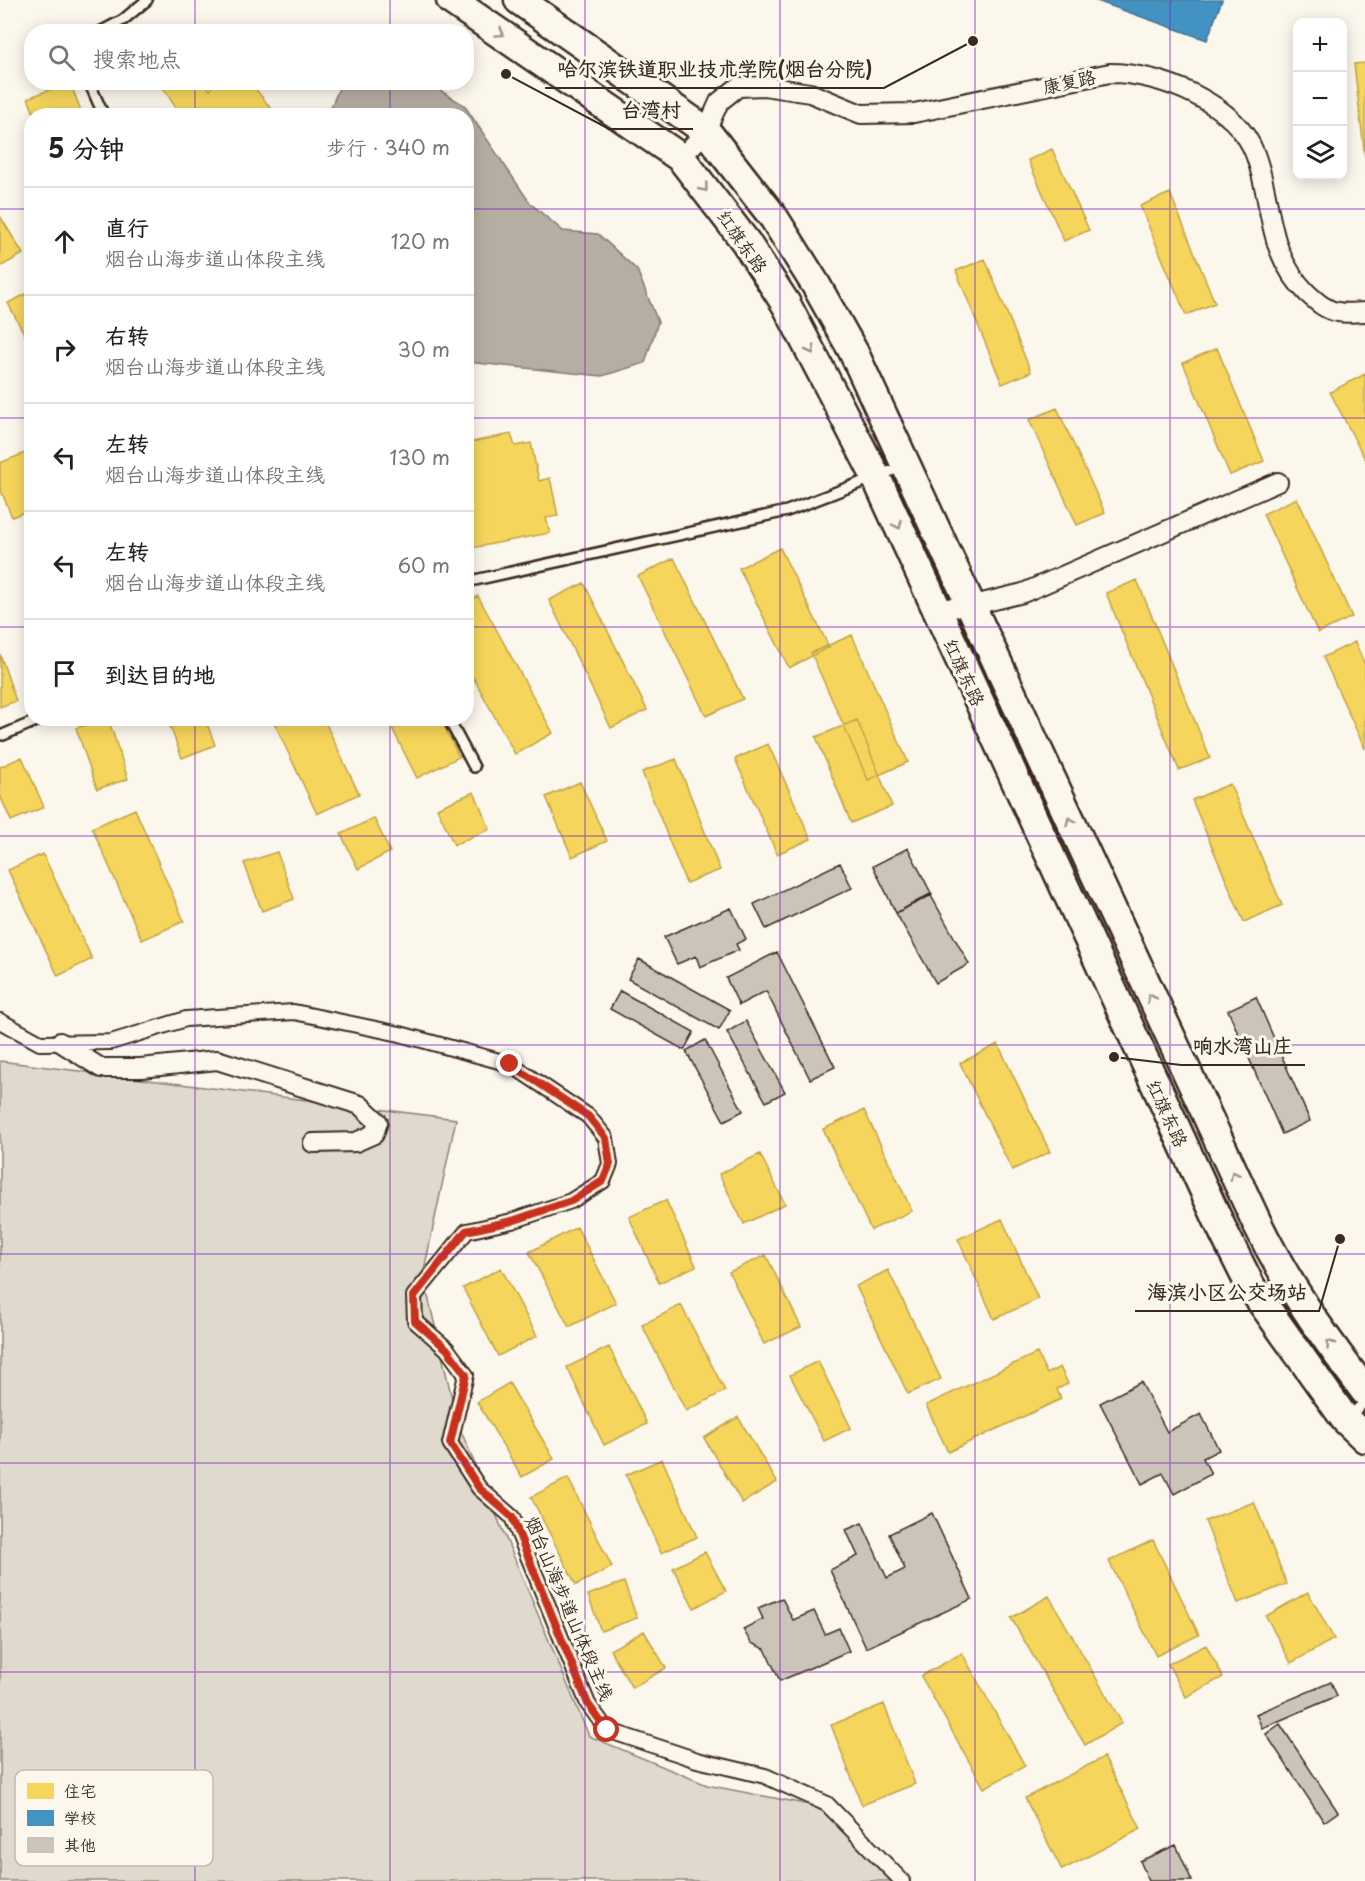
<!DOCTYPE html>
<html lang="zh">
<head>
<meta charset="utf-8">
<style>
	:root { --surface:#fff; --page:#f6f6f6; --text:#222; --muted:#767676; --line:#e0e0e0 }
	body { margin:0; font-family:"Playpen Sans","LXGW WenKai TC",sans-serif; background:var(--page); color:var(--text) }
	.controls { position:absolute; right:18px; top:18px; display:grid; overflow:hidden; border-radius:12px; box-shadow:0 3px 15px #0003 }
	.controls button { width:54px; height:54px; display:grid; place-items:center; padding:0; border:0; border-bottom:2px solid var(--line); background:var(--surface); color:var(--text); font:30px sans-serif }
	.stop { position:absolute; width:18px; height:18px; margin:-14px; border:4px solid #c8321e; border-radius:50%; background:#fff }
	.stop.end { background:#c8321e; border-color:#fff; box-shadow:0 2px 6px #0008 }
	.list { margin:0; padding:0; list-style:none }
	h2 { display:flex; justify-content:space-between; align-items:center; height:78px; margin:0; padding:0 24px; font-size:26px }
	h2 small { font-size:20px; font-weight:400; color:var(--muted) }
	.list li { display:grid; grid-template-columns:39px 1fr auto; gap:18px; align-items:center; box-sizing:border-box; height:108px; padding:0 24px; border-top:2px solid var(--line) }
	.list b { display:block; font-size:22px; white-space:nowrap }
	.list p { margin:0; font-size:20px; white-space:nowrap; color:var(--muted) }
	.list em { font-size:20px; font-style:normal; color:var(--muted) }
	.icon { flex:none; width:33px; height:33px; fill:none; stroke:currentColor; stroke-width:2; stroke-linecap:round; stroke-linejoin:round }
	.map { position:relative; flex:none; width:1365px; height:1881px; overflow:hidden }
	.search { position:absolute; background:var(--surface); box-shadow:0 3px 15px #0003; left:24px; top:24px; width:450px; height:66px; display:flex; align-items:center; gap:15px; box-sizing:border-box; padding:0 21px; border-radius:24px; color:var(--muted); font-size:22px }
	.panel { position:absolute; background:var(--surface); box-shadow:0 3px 15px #0003; left:24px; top:108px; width:450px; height:618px; border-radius:24px }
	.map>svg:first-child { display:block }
</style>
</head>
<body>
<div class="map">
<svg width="1365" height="1881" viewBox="0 0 1365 1881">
	<rect width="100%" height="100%" fill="#fbf7ec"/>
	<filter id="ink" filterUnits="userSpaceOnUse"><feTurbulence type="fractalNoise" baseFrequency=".0167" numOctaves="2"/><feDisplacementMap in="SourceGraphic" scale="12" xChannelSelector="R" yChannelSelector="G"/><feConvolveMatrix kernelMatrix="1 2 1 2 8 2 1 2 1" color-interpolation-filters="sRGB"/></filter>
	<g filter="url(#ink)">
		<path fill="#dfd9ce" stroke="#8d8276" stroke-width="1.5" d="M0,1061L456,1119L423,1275L458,1424L589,1736L707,1785L820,1807L893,1881H0Z"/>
		<path fill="#b6aea2" stroke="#85796d" stroke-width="1.5" d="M341,83H428L464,105L530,203L563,231L598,234L637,270L658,322L645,363L602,376L467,362L466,116L328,115Z"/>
		<path fill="#f6d55c" stroke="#bea249" stroke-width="1.5" d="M1365,63V158L1354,64Z
			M70,82L83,116H35L28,98Z
			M204,82L210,90L213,86L210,82H250L277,116H164L176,108L160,83Z
			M1052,149L1089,230L1064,241L1028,160Z
			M1170,193L1215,303L1186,315L1140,206Z
			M0,216L23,254L0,267Z
			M985,259L1031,372L1002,384L956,271Z
			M32,291V349L8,303Z
			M1217,348L1264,461L1230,475L1183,363Z
			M1365,374V459L1330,392Z
			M1057,408L1105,513L1077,525L1029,420Z
			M511,434L515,446L531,443L539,481L550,478L558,516L546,518L550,533L466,549V443Z
			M30,451L32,509L12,517L0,488V463Z
			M1297,498L1352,617L1318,633L1263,514Z
			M780,548L829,647L789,668L739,568Z
			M674,558L743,699L706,716L638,576Z
			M1137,580L1210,758L1179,770L1106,593Z
			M584,583L647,710L611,728L549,600Z
			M478,596L553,733L515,754L466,664V602Z
			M852,635L908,762L868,780L811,653Z
			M1355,642L1365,665V749L1323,657Z
			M0,654L16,701L0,707Z
			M108,718L128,779L97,789L76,728Z
			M167,718H205L215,745L182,758Z
			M272,718H323L359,794L317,814Z
			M387,718H440L459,757L417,778Z
			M857,720L892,806L851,823L816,737Z
			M768,744L811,839L777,854L735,759Z
			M22,757L44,807L11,821L0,795V767Z
			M676,759L720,870L686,883L642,772Z
			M580,782L607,841L572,857L546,797Z
			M1230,784L1282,905L1244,922L1192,800Z
			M474,792L490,829L454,845L437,808Z
			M135,809L184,921L142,940L92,828Z
			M374,818L390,852L358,869L341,834Z
			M277,852L294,899L262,911L244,863Z
			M43,854L92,959L58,976L8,870Z
			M998,1044L1050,1152L1012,1170L960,1063Z
			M864,1110L912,1211L871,1230L823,1129Z
			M760,1154L785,1204L744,1224L719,1174Z
			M666,1200L696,1266L659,1283L629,1217Z
			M1002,1219L1038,1299L994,1319L958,1239Z
			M577,1227L616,1303L569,1327L529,1252Z
			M766,1255L801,1327L764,1344L729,1272Z
			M501,1268L537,1336L498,1356L463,1288Z
			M888,1270L941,1379L908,1394L856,1286Z
			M681,1305L725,1391L686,1411L642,1325Z
			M609,1347L647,1424L604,1445L567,1367Z
			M1037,1353L1047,1374L1060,1367L1068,1384L1057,1389L1061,1399L948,1452L926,1405Z
			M818,1361L851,1428L824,1441L790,1375Z
			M509,1383L554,1459L522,1477L477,1402Z
			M738,1417L777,1482L742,1503L704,1438Z
			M662,1459L697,1537L661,1553L626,1475Z
			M568,1478L612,1567L576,1585L531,1497Z
			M1254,1502L1287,1584L1238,1603L1205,1521Z
			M1153,1540L1199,1635L1156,1656L1109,1561Z
			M705,1552L726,1591L694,1608L673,1568Z
			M624,1582L637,1618L601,1631L588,1595Z
			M1308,1592L1334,1639L1291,1663L1266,1616Z
			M1049,1596L1122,1723L1085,1745L1011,1618Z
			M644,1631L666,1668L632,1688L610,1650Z
			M1206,1645L1223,1677L1186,1697L1168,1664Z
			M962,1653L1025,1766L984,1788L921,1676Z
			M884,1704L915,1784L862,1805L831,1725Z
			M1104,1757L1141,1829L1062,1870L1025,1798Z"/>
		<path fill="#4393c3" stroke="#417492" stroke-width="1.5" d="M1094,0H1222L1207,40Z"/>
		<path fill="#ccc4b9" stroke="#3b2a1e" stroke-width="1.5" d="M908,848L932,895L896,913L873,866Z
			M840,863L852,888L766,929L754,904Z
			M930,894L969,964L936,983L896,913Z
			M731,908L746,939L736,944L739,950L700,967L696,956L677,964L664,937Z
			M777,952L835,1067L810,1079L766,991L739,1005L726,978Z
			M639,959L730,1010L719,1030L628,979Z
			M620,991L694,1032L684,1050L610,1009Z
			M1256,997L1310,1121L1282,1134L1228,1010Z
			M746,1021L785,1092L766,1102L727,1032Z
			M705,1040L743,1111L724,1121L686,1051Z
			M1141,1382L1167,1432L1201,1414L1219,1450L1203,1458L1211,1474L1174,1494L1163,1473L1142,1484L1100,1403Z
			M932,1513L972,1599L866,1648L830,1570L858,1556L846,1530L862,1523L887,1578L905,1569L889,1534Z
			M782,1598L793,1620L814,1611L825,1634L839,1628L849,1651L780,1681L765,1649L751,1643L743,1629L763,1619L758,1608Z
			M1331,1682L1337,1696L1262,1728L1256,1714Z
			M1280,1724L1338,1812L1324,1822L1266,1734Z
			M1176,1845L1192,1881H1149L1140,1861Z"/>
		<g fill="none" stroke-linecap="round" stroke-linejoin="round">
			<g stroke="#3b2a1e" stroke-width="14">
				<path id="service" d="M100,32L123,20L147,0
					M89,82L104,116
					M466,582L787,511L904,466
					M448,718L474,767
					M3,735L43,718
					M1347,1418L1365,1402"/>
			</g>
			<g stroke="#3b2a1e" stroke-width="18">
				<path id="pedestrian" d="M0,1021L40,1043L111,1042L186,1019L294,1012L400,1034L510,1064L588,1116L606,1138L610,1164L603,1181L571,1201L512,1221L467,1231L414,1296L415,1321L447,1349L466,1375L450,1443L479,1488L512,1517L588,1704L607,1730L697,1760L765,1776L827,1804L902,1881"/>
			</g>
			<g stroke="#3b2a1e" stroke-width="22">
				<path id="minor" d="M681,158L706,131L719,102L738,87L764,86L810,93L861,114L914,113L1110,73C1160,73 1236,103 1255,154C1274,205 1265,251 1307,293C1316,301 1325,310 1338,312C1346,314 1356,312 1365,312
					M937,609L970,606L1023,593L1278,482
					M60,1042L101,1068H141L217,1060L360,1105L378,1122L374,1134L356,1142L313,1143"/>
			</g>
			<g stroke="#3b2a1e" stroke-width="33">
				<path id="primary" d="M451,0L681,158L745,241L786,304L876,477L1224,1233L1251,1287L1345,1419L1365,1438
					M519,0L706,131L774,218L816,285L853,351L1256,1221C1287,1285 1322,1334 1365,1391"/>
			</g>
			<use href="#service" stroke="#fbf7ec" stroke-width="9"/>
			<use href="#pedestrian" stroke="#fbf7ec" stroke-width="14"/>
			<use href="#minor" stroke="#fbf7ec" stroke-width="18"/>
			<use href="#primary" stroke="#fbf7ec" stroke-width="28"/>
		</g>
		<defs><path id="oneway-chevron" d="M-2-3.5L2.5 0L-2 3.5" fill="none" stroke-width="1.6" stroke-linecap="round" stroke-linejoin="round" transform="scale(1.5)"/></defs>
		<g stroke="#9b9085">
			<use href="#oneway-chevron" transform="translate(500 33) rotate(34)"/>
			<use href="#oneway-chevron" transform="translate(704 188) rotate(52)"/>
			<use href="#oneway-chevron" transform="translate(811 350) rotate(61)"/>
			<use href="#oneway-chevron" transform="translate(898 525) rotate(65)"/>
			<use href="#oneway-chevron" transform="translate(1070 821) rotate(-115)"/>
			<use href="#oneway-chevron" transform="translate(1151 998) rotate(-115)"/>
			<use href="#oneway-chevron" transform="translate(1234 1175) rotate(-116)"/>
			<use href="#oneway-chevron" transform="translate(1330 1344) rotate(-127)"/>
		</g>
	</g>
	<g fill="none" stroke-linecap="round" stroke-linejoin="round" filter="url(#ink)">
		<path stroke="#c8321e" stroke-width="8" d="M510,1064L588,1116L606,1138L610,1164L603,1181L571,1201L512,1221L466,1231L414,1296L415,1321L447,1349L466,1375L450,1443L479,1488L512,1517L588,1704L607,1730"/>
	</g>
	<path fill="none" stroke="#7b2cbf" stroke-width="1.5" stroke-opacity="0.55" d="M195,0V32M390,0V32M585,0V1881M780,0V1881M975,0V1881M1170,0V1881M195,82V116M390,82V116M0,209H32M466,209H1365M0,418H32M466,418H1365M0,627H32M466,627H1365M195,718V1881M390,718V1881M0,836H1365M0,1045H1365M0,1254H1365M0,1463H1365M0,1672H1365"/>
	<g text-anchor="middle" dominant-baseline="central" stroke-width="6" stroke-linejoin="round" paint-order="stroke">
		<g font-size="18" fill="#3b2a1e" stroke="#fbf7ec">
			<text transform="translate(1069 81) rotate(-12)">康复路</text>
			<text transform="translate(743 241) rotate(55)">红旗东路</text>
			<text transform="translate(965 672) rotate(65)">红旗东路</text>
			<text transform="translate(1168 1113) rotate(65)">红旗东路</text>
			<text transform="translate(570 1608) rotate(67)">烟台山海步道山体段主线</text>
		</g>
	</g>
	<rect x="15" y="1770" width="198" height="96" rx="9" fill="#fbf7ec" stroke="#c1baae" stroke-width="1.5"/>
	<rect x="27" y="1783" width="27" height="16" fill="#f6d55c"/>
	<rect x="27" y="1810" width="27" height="16" fill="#4393c3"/>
	<rect x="27" y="1837" width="27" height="16" fill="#ccc4b9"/>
	<g font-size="16" fill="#3b2a1e">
		<text x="64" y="1797">住宅</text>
		<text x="64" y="1824">学校</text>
		<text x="64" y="1851">其他</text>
	</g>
	<path fill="none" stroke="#3b2a1e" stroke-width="2" d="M973 41L884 88H545M506 74L609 129H693M1114 1057L1181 1065H1305M1340 1239L1319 1311H1135"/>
	<g fill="#3b2a1e" stroke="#fbf7ec" stroke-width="2">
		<circle cx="973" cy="41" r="6"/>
		<circle cx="506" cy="74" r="6"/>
		<circle cx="1114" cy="1057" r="6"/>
		<circle cx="1340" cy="1239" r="6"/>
	</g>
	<g font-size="20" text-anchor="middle" font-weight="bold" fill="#3b2a1e" stroke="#fbf7ec" stroke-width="6" stroke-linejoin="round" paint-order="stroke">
		<text x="715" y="76">哈尔滨铁道职业技术学院(烟台分院)</text>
		<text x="651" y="117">台湾村</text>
		<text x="1243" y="1053">响水湾山庄</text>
		<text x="1227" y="1299">海滨小区公交场站</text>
	</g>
</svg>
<div class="controls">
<button>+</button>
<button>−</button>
<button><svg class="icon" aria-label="layers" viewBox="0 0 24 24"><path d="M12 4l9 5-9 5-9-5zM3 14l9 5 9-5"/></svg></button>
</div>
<div class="stop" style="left:607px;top:1730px"></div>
<div class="stop end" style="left:510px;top:1064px"></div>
<div class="search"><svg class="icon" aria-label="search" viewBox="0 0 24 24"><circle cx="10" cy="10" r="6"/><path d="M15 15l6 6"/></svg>搜索地点</div>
<section class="panel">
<h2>5 分钟<small>步行 · 340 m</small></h2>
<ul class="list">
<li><svg class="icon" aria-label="ahead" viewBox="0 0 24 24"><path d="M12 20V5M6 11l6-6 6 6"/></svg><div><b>直行</b><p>烟台山海步道山体段主线</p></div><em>120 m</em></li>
<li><svg class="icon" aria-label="right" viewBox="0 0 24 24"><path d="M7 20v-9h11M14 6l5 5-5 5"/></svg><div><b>右转</b><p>烟台山海步道山体段主线</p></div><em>30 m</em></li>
<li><svg class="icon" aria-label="left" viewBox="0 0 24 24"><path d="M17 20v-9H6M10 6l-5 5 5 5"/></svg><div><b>左转</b><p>烟台山海步道山体段主线</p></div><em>130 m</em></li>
<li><svg class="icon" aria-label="left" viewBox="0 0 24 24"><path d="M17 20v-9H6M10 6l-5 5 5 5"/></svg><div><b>左转</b><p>烟台山海步道山体段主线</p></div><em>60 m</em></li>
<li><svg class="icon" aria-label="arrive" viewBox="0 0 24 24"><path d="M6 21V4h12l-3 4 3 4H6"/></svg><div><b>到达目的地</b></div></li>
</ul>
</section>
</div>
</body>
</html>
